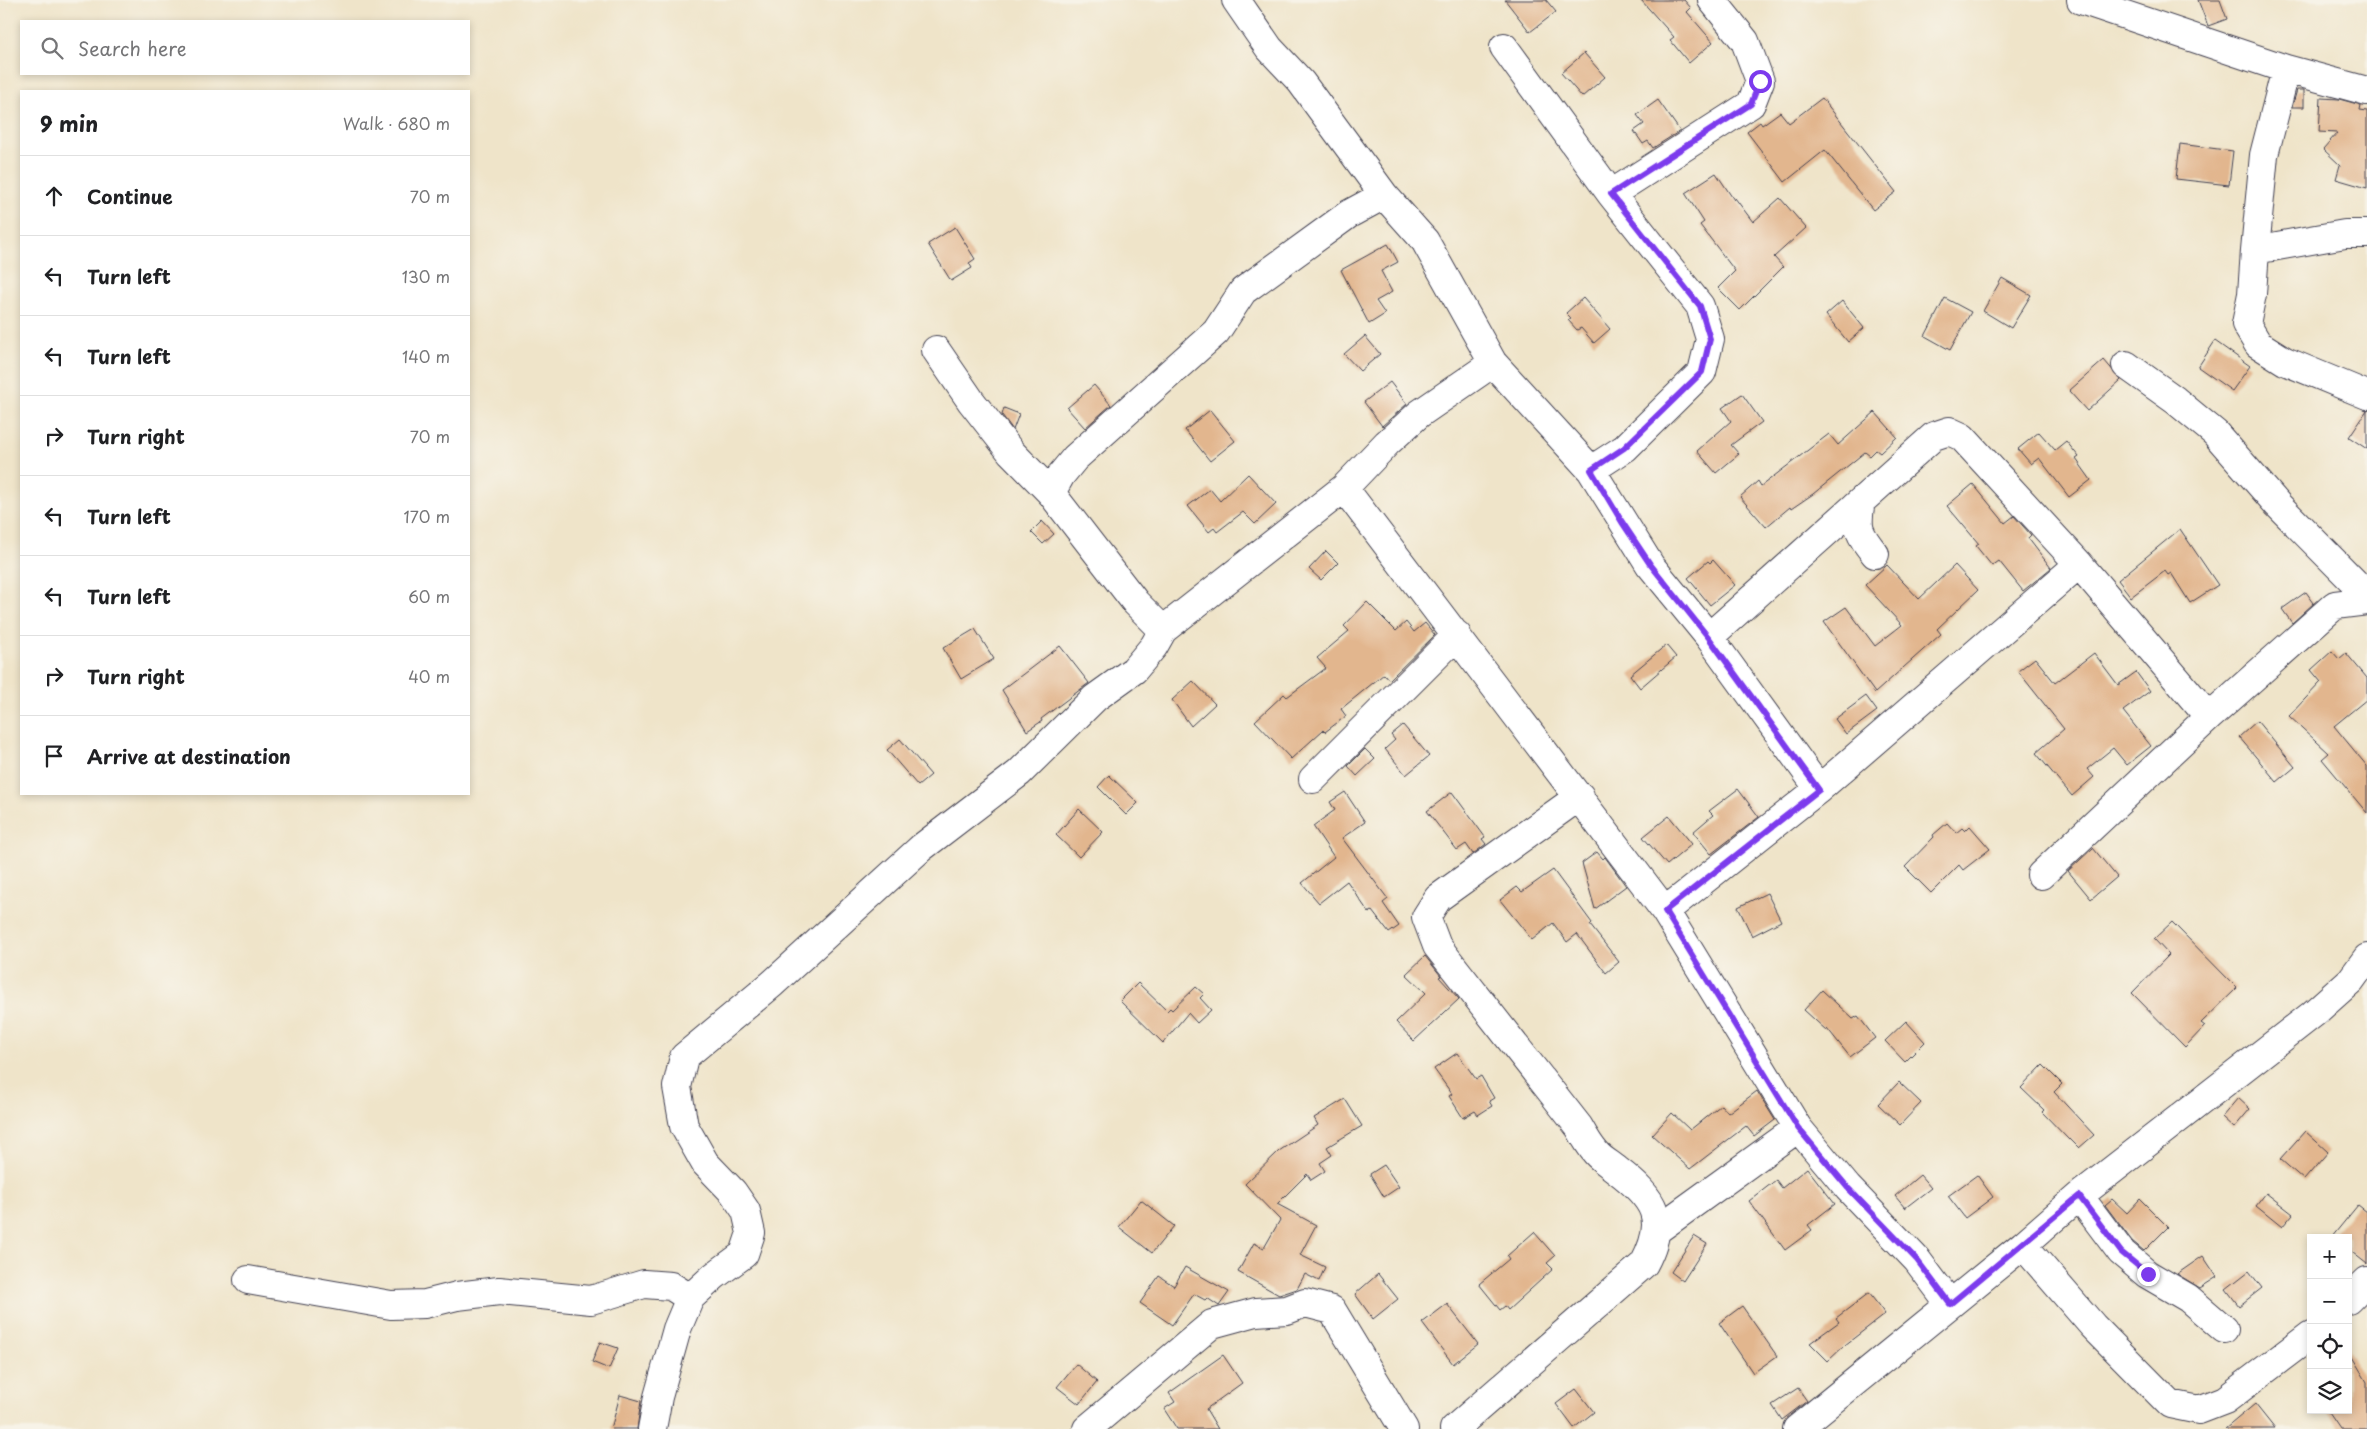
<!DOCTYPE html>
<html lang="en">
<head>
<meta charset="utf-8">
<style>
	:root { --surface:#fff; --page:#f6f6f6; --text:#202124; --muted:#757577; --line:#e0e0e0 }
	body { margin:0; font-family:"Playpen Sans",sans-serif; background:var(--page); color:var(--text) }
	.controls { position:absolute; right:15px; bottom:15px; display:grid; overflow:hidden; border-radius:0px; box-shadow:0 2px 8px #0003 }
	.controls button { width:45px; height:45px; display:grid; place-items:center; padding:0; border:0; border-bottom:1px solid var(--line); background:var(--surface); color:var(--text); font:25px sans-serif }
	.stop { position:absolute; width:15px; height:15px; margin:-11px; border:4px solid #7c3aed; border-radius:50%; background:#fff }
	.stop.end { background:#7c3aed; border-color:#fff; box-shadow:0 1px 5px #0008 }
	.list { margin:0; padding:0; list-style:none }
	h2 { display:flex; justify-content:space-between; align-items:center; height:65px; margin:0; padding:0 20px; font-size:21px }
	h2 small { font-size:16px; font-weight:400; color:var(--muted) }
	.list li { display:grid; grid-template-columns:32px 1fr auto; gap:15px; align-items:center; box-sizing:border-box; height:80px; padding:0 20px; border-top:1px solid var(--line) }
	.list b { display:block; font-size:19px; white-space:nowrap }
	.list em { font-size:16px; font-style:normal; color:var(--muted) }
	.icon { flex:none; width:28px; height:28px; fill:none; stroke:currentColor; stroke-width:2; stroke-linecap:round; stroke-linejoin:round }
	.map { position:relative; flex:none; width:2367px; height:1429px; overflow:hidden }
	.search { position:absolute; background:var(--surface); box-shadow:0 2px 8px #0003; left:20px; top:20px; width:450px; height:55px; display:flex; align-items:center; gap:12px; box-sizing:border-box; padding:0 18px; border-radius:0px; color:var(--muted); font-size:19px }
	.panel { position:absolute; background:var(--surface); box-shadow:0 2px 8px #0003; left:20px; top:90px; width:450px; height:705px; border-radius:0px }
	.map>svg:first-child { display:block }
</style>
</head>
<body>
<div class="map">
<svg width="2367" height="1429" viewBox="0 0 2367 1429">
	<rect width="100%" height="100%" fill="#f7f3e8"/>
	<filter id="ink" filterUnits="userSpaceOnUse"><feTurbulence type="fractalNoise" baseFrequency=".02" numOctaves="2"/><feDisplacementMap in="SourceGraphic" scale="10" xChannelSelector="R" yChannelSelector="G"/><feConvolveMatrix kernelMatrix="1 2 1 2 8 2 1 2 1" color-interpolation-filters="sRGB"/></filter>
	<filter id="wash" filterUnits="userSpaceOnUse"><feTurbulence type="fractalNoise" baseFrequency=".0096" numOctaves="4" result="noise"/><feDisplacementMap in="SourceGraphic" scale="20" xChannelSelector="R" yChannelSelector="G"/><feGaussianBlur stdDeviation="1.12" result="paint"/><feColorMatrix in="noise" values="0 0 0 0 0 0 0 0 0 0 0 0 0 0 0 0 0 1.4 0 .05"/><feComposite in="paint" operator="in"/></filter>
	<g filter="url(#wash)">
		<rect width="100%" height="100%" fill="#efe4c9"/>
		<g id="blocks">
			<path fill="#e2b68e" d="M1505,0H1546L1556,12L1530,32Z
				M1641,0H1684L1691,8L1687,12L1713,42L1689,63L1670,40L1674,37Z
				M2198,0H2220L2227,19L2208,26Z
				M1584,53L1605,77L1582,97L1561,73Z
				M2297,90H2304V107H2292Z
				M1822,98L1896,192L1873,210L1825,150L1785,182L1747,132L1760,122L1762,125L1780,112L1789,123Z
				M2321,98L2339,99L2361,105L2360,110L2367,111V188L2336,179L2340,165L2323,149L2337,133L2319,132Z
				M1658,100L1680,131L1653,148L1648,141L1643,144L1634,131L1644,124L1637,115Z
				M2180,144L2233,151L2229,185L2176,179Z
				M1716,173L1734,200L1735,198L1753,222L1780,198L1806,228L1774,257L1783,267L1740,310L1718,288L1735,271L1700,225L1704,222L1685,193Z
				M955,227L975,259L969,263L972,268L951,281L928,244Z
				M1388,244L1398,262L1381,271L1392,292L1376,301L1385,314L1369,324L1341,270Z
				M2002,278L2031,295L2011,328L1983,311Z
				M1583,298L1610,329L1594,343L1581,328L1577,330L1568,320L1571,318L1566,313Z
				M1945,298L1971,312L1950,350L1925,336Z
				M1842,301L1864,328L1848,342L1826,315Z
				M1365,336L1380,354L1360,371L1344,354Z
				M2215,341L2250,366L2232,391L2198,367Z
				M2104,360L2121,380L2087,411L2069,391Z
				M1390,382L1407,404L1382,426L1364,402Z
				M1094,385L1111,405L1085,428L1067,408Z
				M1742,394L1762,422L1731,445L1739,454L1716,473L1697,451L1731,421L1722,408Z
				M1004,408L1019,414L1013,430L1002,415Z
				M1210,410L1235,441L1210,461L1185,430Z
				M2367,410V449L2349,437Z
				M1875,412L1897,437L1880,453L1876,450L1870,456L1865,452L1813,494L1791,509L1790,507L1766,527L1740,497L1758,481L1761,486L1829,434L1838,445Z
				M2039,432L2055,450L2066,441L2079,457L2076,459L2091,480L2069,497L2039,458L2031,464L2018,449Z
				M1248,474L1276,504L1255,524L1243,512L1217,532L1214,528L1209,532L1188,506L1210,489L1220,501Z
				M1973,484L2005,523L2014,516L2031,535L2028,538L2051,568L2023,591L1999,561L1992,566L1976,546L1979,544L1947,506Z
				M1042,521L1054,534L1043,544L1031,532Z
				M2180,529L2218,585L2190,603L2171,573L2168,575L2165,571L2131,597L2118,580Z
				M1326,551L1338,563L1321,580L1309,569Z
				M1713,560L1735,585L1710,605L1688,578L1708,561L1710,563Z
				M1887,565L1919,599L1955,565L1978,590L1937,629L1941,634L1875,693L1824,622L1846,607L1875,646L1902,625L1865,585Z
				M2306,592L2314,603L2292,623L2282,609Z
				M1367,602L1396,631L1406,622L1414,632L1425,623L1435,635L1389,680L1384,674L1341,709L1346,716L1325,732L1323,730L1291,759L1255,721L1284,694L1287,697L1326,668L1317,658L1349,631L1344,626Z
				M975,629L994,659L961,679L943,648Z
				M1666,645L1676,657L1640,688L1630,675Z
				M1060,646L1089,683L1041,719L1042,721L1027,731L1002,690Z
				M2332,651L2339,659L2346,653L2367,678V699L2334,726L2367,766V813L2322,759L2329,753L2289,716L2321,682L2311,670Z
				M2094,653L2118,685L2136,672L2150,691L2123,711L2151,746L2127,765L2113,748L2087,769L2094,777L2072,796L2036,753L2064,729L2018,671L2035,658L2055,683Z
				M1193,681L1215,704L1191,726L1172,700Z
				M1866,696L1877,711L1846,734L1835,719Z
				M2257,721L2295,767L2277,782L2239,737Z
				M1403,725L1429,756L1406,775L1385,749L1395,740L1391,735Z
				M900,739L931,775L918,786L887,750Z
				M1365,749L1375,759L1357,776L1348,766Z
				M1109,775L1138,803L1126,815L1098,787Z
				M1738,789L1759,817L1711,854L1693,832L1713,815L1709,811Z
				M1345,792L1365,822L1342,838L1388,899L1383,903L1399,926L1389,933L1372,911L1369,913L1347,881L1319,903L1302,883L1334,857L1313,826L1335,810L1330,802Z
				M1452,792L1485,837L1482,839L1486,844L1473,854L1466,844L1457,850L1427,811Z
				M1079,809L1103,832L1079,857L1056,835Z
				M1669,816L1692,844L1667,865L1643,837Z
				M1947,823L1956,833L1962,828L1965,831L1970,826L1990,849L1963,870L1959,865L1931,893L1905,867L1934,837L1933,835Z
				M2093,848L2117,877L2091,899L2068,871Z
				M1597,852L1603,859L1605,857L1626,886L1595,909L1582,863Z
				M1553,870L1592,923L1590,925L1619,962L1606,973L1577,934L1567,942L1553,923L1532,940L1500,900L1517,887L1522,892Z
				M1767,893L1781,921L1752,936L1738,907Z
				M2172,922L2237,988L2201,1023L2205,1026L2185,1047L2132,993L2169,955L2154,939Z
				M1425,956L1441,976L1439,977L1459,999L1414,1041L1396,1022L1426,993L1406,974Z
				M1138,983L1167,1011L1170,1008L1172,1010L1196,987L1204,994L1200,998L1211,1010L1197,1023L1188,1013L1163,1043L1120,1001Z
				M1822,990L1853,1019L1858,1016L1875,1038L1850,1057L1827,1028L1826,1030L1804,1010Z
				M1906,1021L1925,1042L1905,1062L1885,1041Z
				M1457,1053L1476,1079L1481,1076L1494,1098L1489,1101L1492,1106L1478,1115L1475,1111L1463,1118L1449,1096L1452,1094L1434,1069Z
				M2043,1065L2062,1084L2054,1092L2094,1135L2079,1148L2070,1139L2069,1140L2042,1112L2044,1110L2021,1088Z
				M1899,1082L1921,1103L1900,1125L1878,1104Z
				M1757,1091L1775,1120L1754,1136L1746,1126L1690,1169L1652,1135L1672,1113L1690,1130L1721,1105L1728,1113Z
				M2238,1098L2250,1109L2234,1128L2222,1117Z
				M1345,1099L1362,1126L1327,1147L1332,1155L1320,1163L1325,1171L1311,1180L1307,1174L1277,1204L1316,1225L1300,1255L1325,1267L1319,1281L1305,1274L1297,1289L1279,1295L1238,1272L1254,1243L1264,1248L1280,1220L1245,1184L1279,1151L1318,1125L1314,1118Z
				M2305,1131L2328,1152L2304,1180L2280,1159Z
				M1384,1165L1399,1187L1384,1197L1370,1174Z
				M1807,1168L1835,1204L1808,1225L1812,1230L1785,1250L1749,1201L1776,1180L1782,1188Z
				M1920,1175L1931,1188L1905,1208L1895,1196Z
				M1977,1175L1993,1197L1965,1218L1948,1196Z
				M2266,1193L2293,1214L2282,1227L2256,1206Z
				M2112,1199L2127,1213L2140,1199L2168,1227L2144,1251L2132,1241L2105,1205Z
				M1141,1200L1174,1226L1152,1253L1119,1227Z
				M2358,1205L2367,1212V1264L2348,1249V1238H2331Z
				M1534,1232L1555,1256L1547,1263L1553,1269L1508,1310L1505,1306L1500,1310L1479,1284L1509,1259L1507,1256Z
				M1694,1236L1707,1244L1683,1281L1671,1272Z
				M2203,1256L2217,1277L2200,1288L2177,1274Z
				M1185,1267L1229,1292L1219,1306L1207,1298L1205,1300L1194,1294L1172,1325L1140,1303L1159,1276L1174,1286Z
				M2249,1271L2262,1288L2239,1306L2226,1289Z
				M1378,1274L1398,1299L1373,1319L1355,1294Z
				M1869,1293L1885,1314L1845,1345L1828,1361L1810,1343L1839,1322L1836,1318Z
				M1447,1304L1478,1344L1453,1364L1422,1323Z
				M1742,1306L1777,1356L1753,1373L1719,1323Z
				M600,1342L618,1348L609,1369L592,1362Z
				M2348,1350L2367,1382V1429H2340L2327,1410H2348Z
				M1223,1355L1242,1383L1206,1409L1218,1429H1177L1164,1409L1175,1402L1169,1393Z
				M1076,1364L1097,1382L1079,1404L1057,1387Z
				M1798,1388L1807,1401L1782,1420L1772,1405Z
				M1576,1389L1594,1412L1574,1428L1556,1404Z
				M620,1395L641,1401L637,1429H611Z
				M2255,1404L2275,1429H2225Z"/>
		</g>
	</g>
	<g filter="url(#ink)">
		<use href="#blocks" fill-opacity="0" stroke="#413f50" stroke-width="1"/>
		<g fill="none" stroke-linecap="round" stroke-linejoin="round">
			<g stroke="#413f50" stroke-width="30">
				<path id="minor" d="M1236,0L1269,48L1301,82L1384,195L1425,241L1493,363L1591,470L1650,565L1709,637L1819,789
					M2081,0L2286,69L2367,91
					M1504,47L1611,194L1700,306L1710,339L1702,372L1625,448L1591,470
					M2286,69L2264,155L2255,250L2345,234H2367
					M1611,194L1751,104L1760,81L1745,41L1712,0
					M2255,250L2252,294L2246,324L2258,344L2285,361L2367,395
					M936,350L971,401L1011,452L1051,493L1136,603L1163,630
					M2126,365L2175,400L2215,433L2278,505L2367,595
					M1344,488L1665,911L1798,1128L1848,1188L1917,1260L1950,1304
					M1051,493L1061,475L1075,458L1216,332L1243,291L1349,214L1384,195
					M1861,501C1856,528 1858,533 1875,554
					M1709,637L1934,436L1949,431L1962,437L2079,564L2209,717
					M1313,779L1457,635
					M2041,875L2209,717L2335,605L2367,601
					M1665,911L1819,789L2079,564
					M2079,1196L2121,1252L2147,1274L2188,1298L2224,1329
					M1657,1230L1798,1128
					M2023,1245L2093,1326L2170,1404L2199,1410L2225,1400L2311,1335
					M248,1280L391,1305L425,1304L457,1296L499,1291L591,1300L644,1284L671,1286L690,1298
					M2348,1300L2367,1281
					M652,1429L658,1397L677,1329L690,1298L714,1276L744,1254L751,1233L746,1211L733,1192L705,1163L684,1126L677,1087L684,1057L772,984L921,848L1019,773L1095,698L1134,670L1154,646L1163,630L1344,488L1387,443L1419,414L1493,363
					M1087,1429L1212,1324L1256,1312L1287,1310L1305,1303L1332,1310L1404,1429
					M1454,1429L1644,1264C1668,1219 1655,1199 1617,1170C1610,1164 1602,1160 1596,1153C1589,1145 1584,1136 1579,1127L1437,946L1426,917L1438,898L1580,796
					M1797,1429L2023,1245L2079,1196L2313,1014L2351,980L2367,958"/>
			</g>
			<use href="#minor" stroke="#fff" stroke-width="28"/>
		</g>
	</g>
	<g fill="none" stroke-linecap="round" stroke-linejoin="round" filter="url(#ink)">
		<path stroke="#7c3aed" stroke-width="6" d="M1760,81L1751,104L1611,194L1700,306L1710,339L1702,372L1624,448L1591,470L1622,522L1650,564L1709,638L1819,790L1665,911L1798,1128L1848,1188L1917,1260L1950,1304L2079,1196L2121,1252L2148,1274"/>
	</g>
</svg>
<div class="controls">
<button>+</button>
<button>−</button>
<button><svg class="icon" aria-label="locate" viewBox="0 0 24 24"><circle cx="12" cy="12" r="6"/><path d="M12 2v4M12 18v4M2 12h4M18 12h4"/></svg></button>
<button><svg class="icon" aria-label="layers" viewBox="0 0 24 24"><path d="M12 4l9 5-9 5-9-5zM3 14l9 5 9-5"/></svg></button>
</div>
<div class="stop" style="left:1760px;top:81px"></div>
<div class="stop end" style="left:2148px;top:1274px"></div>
<div class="search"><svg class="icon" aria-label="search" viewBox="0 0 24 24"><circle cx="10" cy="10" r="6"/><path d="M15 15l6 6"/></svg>Search here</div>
<section class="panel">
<h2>9 min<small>Walk · 680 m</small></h2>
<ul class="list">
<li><svg class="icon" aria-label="ahead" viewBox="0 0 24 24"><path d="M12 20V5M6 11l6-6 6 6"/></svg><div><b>Continue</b></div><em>70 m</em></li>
<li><svg class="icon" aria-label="left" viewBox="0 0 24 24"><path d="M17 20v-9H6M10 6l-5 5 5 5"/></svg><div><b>Turn left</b></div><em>130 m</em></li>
<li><svg class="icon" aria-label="left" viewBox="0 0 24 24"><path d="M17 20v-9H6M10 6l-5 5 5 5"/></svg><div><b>Turn left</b></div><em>140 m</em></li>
<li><svg class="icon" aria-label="right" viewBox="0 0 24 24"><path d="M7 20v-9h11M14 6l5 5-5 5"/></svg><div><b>Turn right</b></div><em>70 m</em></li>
<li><svg class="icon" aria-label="left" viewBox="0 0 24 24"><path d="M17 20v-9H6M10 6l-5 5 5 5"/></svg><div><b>Turn left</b></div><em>170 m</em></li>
<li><svg class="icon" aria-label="left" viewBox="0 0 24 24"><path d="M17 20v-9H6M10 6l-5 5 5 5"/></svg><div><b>Turn left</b></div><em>60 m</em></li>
<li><svg class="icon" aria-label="right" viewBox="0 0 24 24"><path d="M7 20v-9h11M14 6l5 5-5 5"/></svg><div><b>Turn right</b></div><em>40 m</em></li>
<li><svg class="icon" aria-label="arrive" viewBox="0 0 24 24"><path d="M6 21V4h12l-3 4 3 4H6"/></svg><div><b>Arrive at destination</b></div></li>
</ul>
</section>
</div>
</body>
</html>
